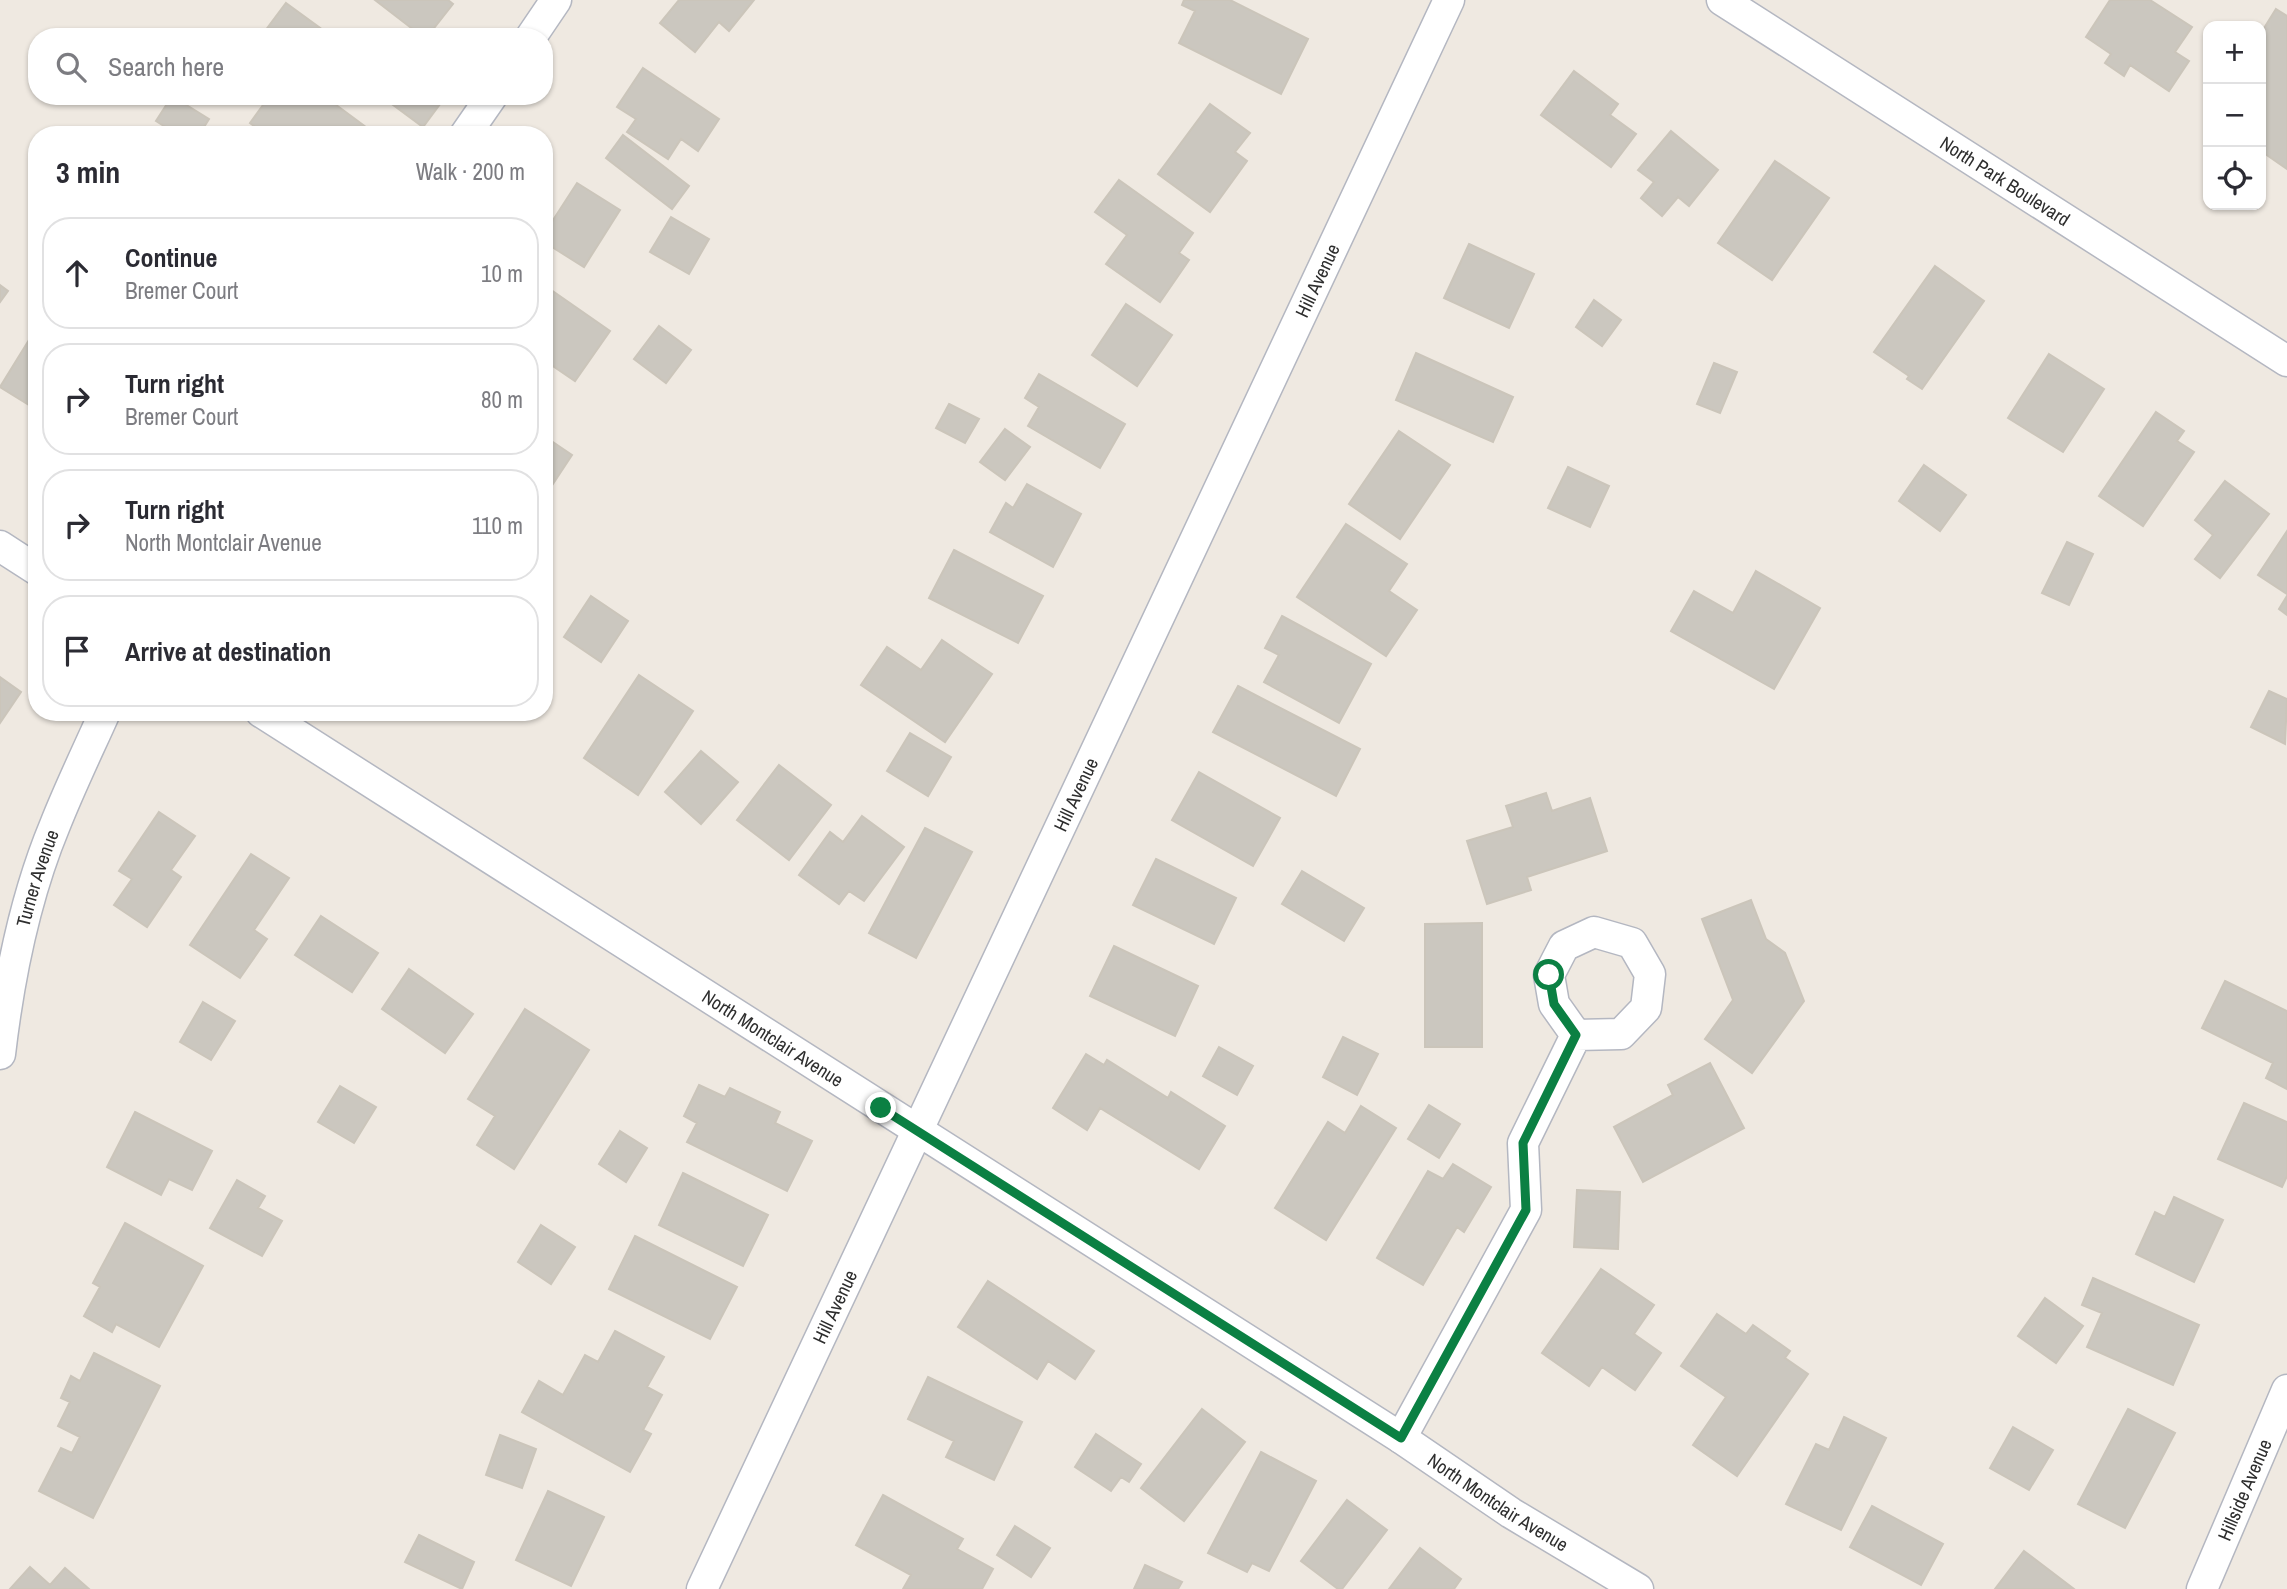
<!DOCTYPE html>
<html lang="en">
<head>
<meta charset="utf-8">
<style>
	:root { --surface:#fff; --page:#f7f7f7; --text:#2b2b33; --muted:#7c7c81; --line:#e1e1e2 }
	body { margin:0; font-family:"Archivo Narrow",sans-serif; background:var(--page); color:var(--text) }
	.controls { position:absolute; right:21px; top:21px; display:grid; overflow:hidden; border-radius:14px; box-shadow:0 2px 5px #0004 }
	.controls button { width:63px; height:63px; display:grid; place-items:center; padding:0; border:0; border-bottom:2px solid var(--line); background:var(--surface); color:var(--text); font:35px sans-serif }
	.stop { position:absolute; width:21px; height:21px; margin:-16px; border:5px solid #0b8043; border-radius:50%; background:#fff }
	.stop.end { background:#0b8043; border-color:#fff; box-shadow:0 2px 7px #0008 }
	.list { margin:0; padding:0; list-style:none }
	h2 { display:flex; justify-content:space-between; align-items:center; height:91px; margin:0; padding:0 28px; font-size:30px }
	h2 small { font-size:23px; font-weight:400; color:var(--muted) }
	.list li { display:grid; grid-template-columns:46px 1fr auto; gap:21px; align-items:center; box-sizing:border-box; height:112px; margin:0 14px 14px; padding:0 14px; border:2px solid var(--line); border-radius:28px }
	.list b { display:block; font-size:26px; white-space:nowrap }
	.list p { margin:0; font-size:23px; white-space:nowrap; color:var(--muted) }
	.list em { font-size:23px; font-style:normal; color:var(--muted) }
	.icon { flex:none; width:38px; height:38px; fill:none; stroke:currentColor; stroke-width:2; stroke-linecap:round; stroke-linejoin:round }
	.map { position:relative; flex:none; width:2287px; height:1589px; overflow:hidden }
	.search { position:absolute; background:var(--surface); box-shadow:0 2px 5px #0004; left:28px; top:28px; width:525px; height:77px; display:flex; align-items:center; gap:18px; box-sizing:border-box; padding:0 24px; border-radius:28px; color:var(--muted); font-size:26px }
	.panel { position:absolute; background:var(--surface); box-shadow:0 2px 5px #0004; left:28px; top:126px; width:525px; height:595px; border-radius:28px }
	.map>svg:first-child { display:block }
</style>
</head>
<body>
<div class="map">
<svg width="2287" height="1589" viewBox="0 0 2287 1589">
	<rect width="100%" height="100%" fill="#efe9e1"/>
	<path fill="#cbc7bf" stroke="#cbc5ba" stroke-width="2" d="M375,0H448L453,4L427,37H423Z
		M679,0H754L729,31L719,22L695,52L660,23Z
		M1184,0H1230L1308,39L1281,94L1179,43L1195,11L1182,5Z
		M2110,0H2150L2192,27L2175,52L2189,61L2169,91L2130,65L2124,76L2105,63L2111,54L2086,37Z
		M286,3L323,30L319,37L262,35Z
		M2276,9L2287,16V169L2261,151V33Z
		M643,68L719,119L698,151L681,139L668,159L627,132L636,119L617,107Z
		M1574,71L1618,104L1610,115L1636,134L1611,167L1541,115Z
		M172,96L209,119L199,135H178L156,121Z
		M251,96H324L374,133L266,135L250,123L263,105Z
		M381,96H446L423,127Z
		M1210,104L1250,133L1235,152L1247,161L1210,212L1158,174Z
		M1671,131L1718,170L1689,206L1678,197L1662,216L1641,198L1654,182L1638,170Z
		M623,135L689,186L672,209L606,158Z
		M1775,161L1829,198L1772,280L1718,243Z
		M1119,180L1193,233L1179,253L1189,260L1160,302L1106,264L1127,235L1095,212Z
		M577,183L620,210L584,267L544,242V234Z
		M671,217L709,239L689,274L650,252Z
		M1469,244L1534,274L1509,328L1444,298Z
		M1935,266L1984,301L1922,389L1907,379L1909,376L1874,352Z
		M0,285L8,291L0,302Z
		M544,285L610,331L575,381L544,360Z
		M1594,300L1621,320L1602,346L1576,327Z
		M1126,304L1172,335L1137,386L1092,355Z
		M659,326L691,350L666,383L634,359Z
		M37,327V410L0,387Z
		M1416,353L1513,397L1493,442L1396,400Z
		M2049,354L2104,389L2063,452L2008,418Z
		M1714,363L1737,372L1720,413L1697,404Z
		M1039,374L1125,424L1100,468L1028,426L1039,407L1025,398Z
		M949,404L979,419L965,443L936,428Z
		M2156,412L2184,431L2177,441L2194,452L2143,526L2099,496Z
		M1005,429L1030,447L1005,480L980,462Z
		M1399,431L1450,465L1400,539L1349,504Z
		M544,436L572,455L549,490L544,487Z
		M1924,465L1966,495L1940,531L1899,501Z
		M1568,467L1609,486L1590,527L1548,508Z
		M2225,481L2269,514L2220,578L2195,559L2213,535L2195,520Z
		M1027,484L1081,514L1053,567L990,532L1006,503L1013,508Z
		M1346,524L1407,564L1389,591L1417,610L1386,656L1297,597Z
		M2287,531V594L2258,575Z
		M2067,542L2093,554L2069,605L2042,593Z
		M954,550L1043,596L1018,643L929,598Z
		M1756,571L1820,608L1774,689L1671,631L1694,591L1733,613Z
		M591,596L628,621L601,662L564,637Z
		M2287,596V615L2279,609Z
		M1282,616L1371,664L1339,723L1264,682L1279,655L1265,648Z
		M942,640L992,674L945,742L861,685L887,647L921,670Z
		M639,675L693,711L638,795L584,758Z
		M0,677L21,692L0,723Z
		M1238,686L1360,749L1336,796L1213,732Z
		M2269,691L2287,699L2285,744L2251,727Z
		M910,733L951,757L928,796L887,771Z
		M701,751L738,782L701,824L665,792Z
		M779,765L831,805L789,860L737,820Z
		M1199,772L1280,818L1253,866L1172,820Z
		M1546,793L1552,811L1590,798L1607,851L1527,877L1531,890L1487,904L1467,841L1513,827L1506,806Z
		M159,812L195,836L171,870L181,877L147,927L114,905L132,879L119,871Z
		M862,816L904,847L864,901L849,891L839,904L799,875L830,832L843,842Z
		M925,828L972,852L916,958L869,933Z
		M251,854L289,878L254,930L267,939L240,978L190,945Z
		M1156,859L1236,898L1214,944L1133,905Z
		M1302,871L1364,908L1344,941L1282,904Z
		M1751,900L1766,939L1785,953L1804,1001L1752,1073L1705,1039L1733,1000L1702,919Z
		M321,916L378,953L352,992L295,955Z
		M1482,923V1047H1425V924Z
		M1114,946L1198,986L1175,1036L1090,996Z
		M409,969L473,1014L445,1053L382,1009Z
		M2225,981L2287,1011V1089L2266,1078L2273,1063L2202,1028Z
		M203,1002L235,1021L211,1060L180,1042Z
		M525,1009L589,1050L514,1169L477,1145L495,1116L468,1099Z
		M1343,1037L1378,1054L1357,1095L1323,1077Z
		M1219,1047L1253,1066L1237,1095L1203,1076Z
		M1086,1054L1104,1065L1107,1060L1168,1098L1171,1092L1225,1126L1199,1169L1100,1108L1087,1130L1053,1108Z
		M1710,1063L1744,1128L1643,1182L1614,1127L1673,1095L1668,1085Z
		M699,1085L725,1097L730,1088L780,1112L775,1123L812,1141L787,1191L687,1142L697,1123L684,1116Z
		M340,1086L376,1107L354,1143L318,1122Z
		M2244,1103L2287,1122V1176L2282,1187L2218,1159Z
		M1429,1105L1460,1124L1439,1158L1408,1139Z
		M1361,1106L1396,1128L1326,1240L1275,1208L1328,1122L1345,1133Z
		M135,1112L212,1151L192,1190L169,1179L161,1195L107,1167Z
		M620,1131L647,1148L626,1182L599,1164Z
		M1453,1164L1491,1187L1464,1232L1457,1227L1423,1285L1377,1258L1428,1171L1443,1179Z
		M683,1173L768,1215L743,1266L659,1225Z
		M237,1180L265,1196L258,1208L282,1221L262,1256L210,1228Z
		M1577,1190L1620,1192L1618,1249L1574,1247Z
		M2174,1197L2223,1220L2194,1282L2136,1254L2155,1212L2165,1217Z
		M125,1223L203,1266L159,1347L116,1324L112,1332L84,1316L100,1287L93,1283Z
		M541,1225L575,1247L551,1284L518,1262Z
		M635,1236L737,1287L710,1339L609,1289Z
		M1601,1269L1654,1305L1634,1334L1661,1353L1635,1390L1602,1367L1589,1386L1542,1353Z
		M2093,1278L2199,1325L2173,1385L2087,1347L2102,1313L2082,1305Z
		M988,1281L1094,1351L1075,1379L1048,1361L1037,1379L958,1327Z
		M2045,1298L2083,1326L2056,1363L2018,1336Z
		M1717,1314L1746,1334L1753,1325L1790,1351L1785,1358L1808,1374L1737,1476L1693,1445L1726,1397L1681,1366Z
		M615,1331L664,1357L647,1387L662,1395L643,1430L651,1434L630,1472L522,1412L539,1381L563,1395L585,1355L598,1362Z
		M94,1353L160,1386L93,1518L39,1491L61,1448L72,1453L80,1437L58,1426L70,1402L61,1398L71,1376L80,1381Z
		M928,1377L1022,1422L994,1480L946,1457L954,1441L908,1419Z
		M1202,1409L1245,1442L1184,1521L1141,1488Z
		M2128,1409L2175,1433L2125,1528L2078,1504Z
		M1844,1417L1886,1438L1841,1530L1786,1504L1816,1444L1829,1450Z
		M2013,1427L2053,1450L2029,1490L1990,1468Z
		M1096,1434L1141,1464L1129,1482L1121,1477L1111,1491L1075,1467Z
		M500,1435L536,1449L522,1488L486,1475Z
		M1261,1452L1316,1481L1269,1571L1252,1563L1247,1572L1208,1553Z
		M548,1491L604,1517L571,1586L516,1560Z
		M883,1495L963,1539L957,1549L993,1569L982,1589H903L911,1575L856,1545Z
		M1347,1500L1387,1530L1342,1589H1338L1301,1561Z
		M1872,1506L1943,1544L1921,1585L1850,1547Z
		M1015,1526L1050,1548L1031,1577L997,1555Z
		M419,1535L474,1562L462,1589L405,1562Z
		M1420,1548L1461,1579L1454,1589H1389Z
		M2024,1551L2074,1589H1995Z
		M1145,1565L1182,1582L1178,1589H1134Z
		M30,1567L50,1585L65,1568L89,1589H10Z"/>
	<g fill="none" stroke-linecap="round" stroke-linejoin="round">
		<g stroke="#b4b7c1" stroke-width="33">
			<g id="street">
				<path id="s1" d="M1722,0L2287,361"/>
				<path d="M531,37L556,0"/>
				<path d="M465,135L492,96"/>
				<path d="M0,546L37,570"/>
				<path id="s2" d="M261,712L1401,1438L1511,1513L1638,1589"/>
				<path id="s3" d="M0,1054C9,977 25,897 55,825C70,787 88,750 105,712"/>
				<path d="M1401,1438L1526,1210L1523,1143L1576,1035L1621,1034L1646,1008L1650,974L1632,943L1594,932L1564,946L1549,975L1554,1004L1576,1035"/>
				<path id="s4" d="M702,1589L1449,0"/>
				<path id="s5" d="M2202,1589L2287,1390"/>
			</g>
		</g>
		<use href="#street" stroke="#fff" stroke-width="30"/>
	</g>
	<g fill="none" stroke-linecap="round" stroke-linejoin="round">
		<path stroke="#0b8043" stroke-width="9" d="M881,1108L1401,1438L1526,1210L1523,1143L1576,1035L1554,1004L1549,975"/>
	</g>
	<g text-anchor="middle" dominant-baseline="central" stroke-width="7" stroke-linejoin="round" paint-order="stroke">
		<g font-size="19" fill="#2e2e2e" stroke="#fff">
			<text stroke="none"><textPath href="#s1" startOffset="336">North Park Boulevard</textPath></text>
			<text stroke="none"><textPath href="#s4" startOffset="1446">Hill Avenue</textPath></text>
			<text stroke="none"><textPath href="#s4" startOffset="878">Hill Avenue</textPath></text>
			<text stroke="none"><textPath href="#s3" startOffset="180">Turner Avenue</textPath></text>
			<text stroke="none"><textPath href="#s2" startOffset="607">North Montclair Avenue</textPath></text>
			<text stroke="none"><textPath href="#s4" startOffset="312">Hill Avenue</textPath></text>
			<text stroke="none"><textPath href="#s5" startOffset="108">Hillside Avenue</textPath></text>
			<text stroke="none"><textPath href="#s2" startOffset="1468">North Montclair Avenue</textPath></text>
		</g>
	</g>
</svg>
<div class="controls">
<button>+</button>
<button>−</button>
<button><svg class="icon" aria-label="locate" viewBox="0 0 24 24"><circle cx="12" cy="12" r="6"/><path d="M12 2v4M12 18v4M2 12h4M18 12h4"/></svg></button>
</div>
<div class="stop" style="left:1549px;top:975px"></div>
<div class="stop end" style="left:881px;top:1108px"></div>
<div class="search"><svg class="icon" aria-label="search" viewBox="0 0 24 24"><circle cx="10" cy="10" r="6"/><path d="M15 15l6 6"/></svg>Search here</div>
<section class="panel">
<h2>3 min<small>Walk · 200 m</small></h2>
<ul class="list">
<li><svg class="icon" aria-label="ahead" viewBox="0 0 24 24"><path d="M12 20V5M6 11l6-6 6 6"/></svg><div><b>Continue</b><p>Bremer Court</p></div><em>10 m</em></li>
<li><svg class="icon" aria-label="right" viewBox="0 0 24 24"><path d="M7 20v-9h11M14 6l5 5-5 5"/></svg><div><b>Turn right</b><p>Bremer Court</p></div><em>80 m</em></li>
<li><svg class="icon" aria-label="right" viewBox="0 0 24 24"><path d="M7 20v-9h11M14 6l5 5-5 5"/></svg><div><b>Turn right</b><p>North Montclair Avenue</p></div><em>110 m</em></li>
<li><svg class="icon" aria-label="arrive" viewBox="0 0 24 24"><path d="M6 21V4h12l-3 4 3 4H6"/></svg><div><b>Arrive at destination</b></div></li>
</ul>
</section>
</div>
</body>
</html>
